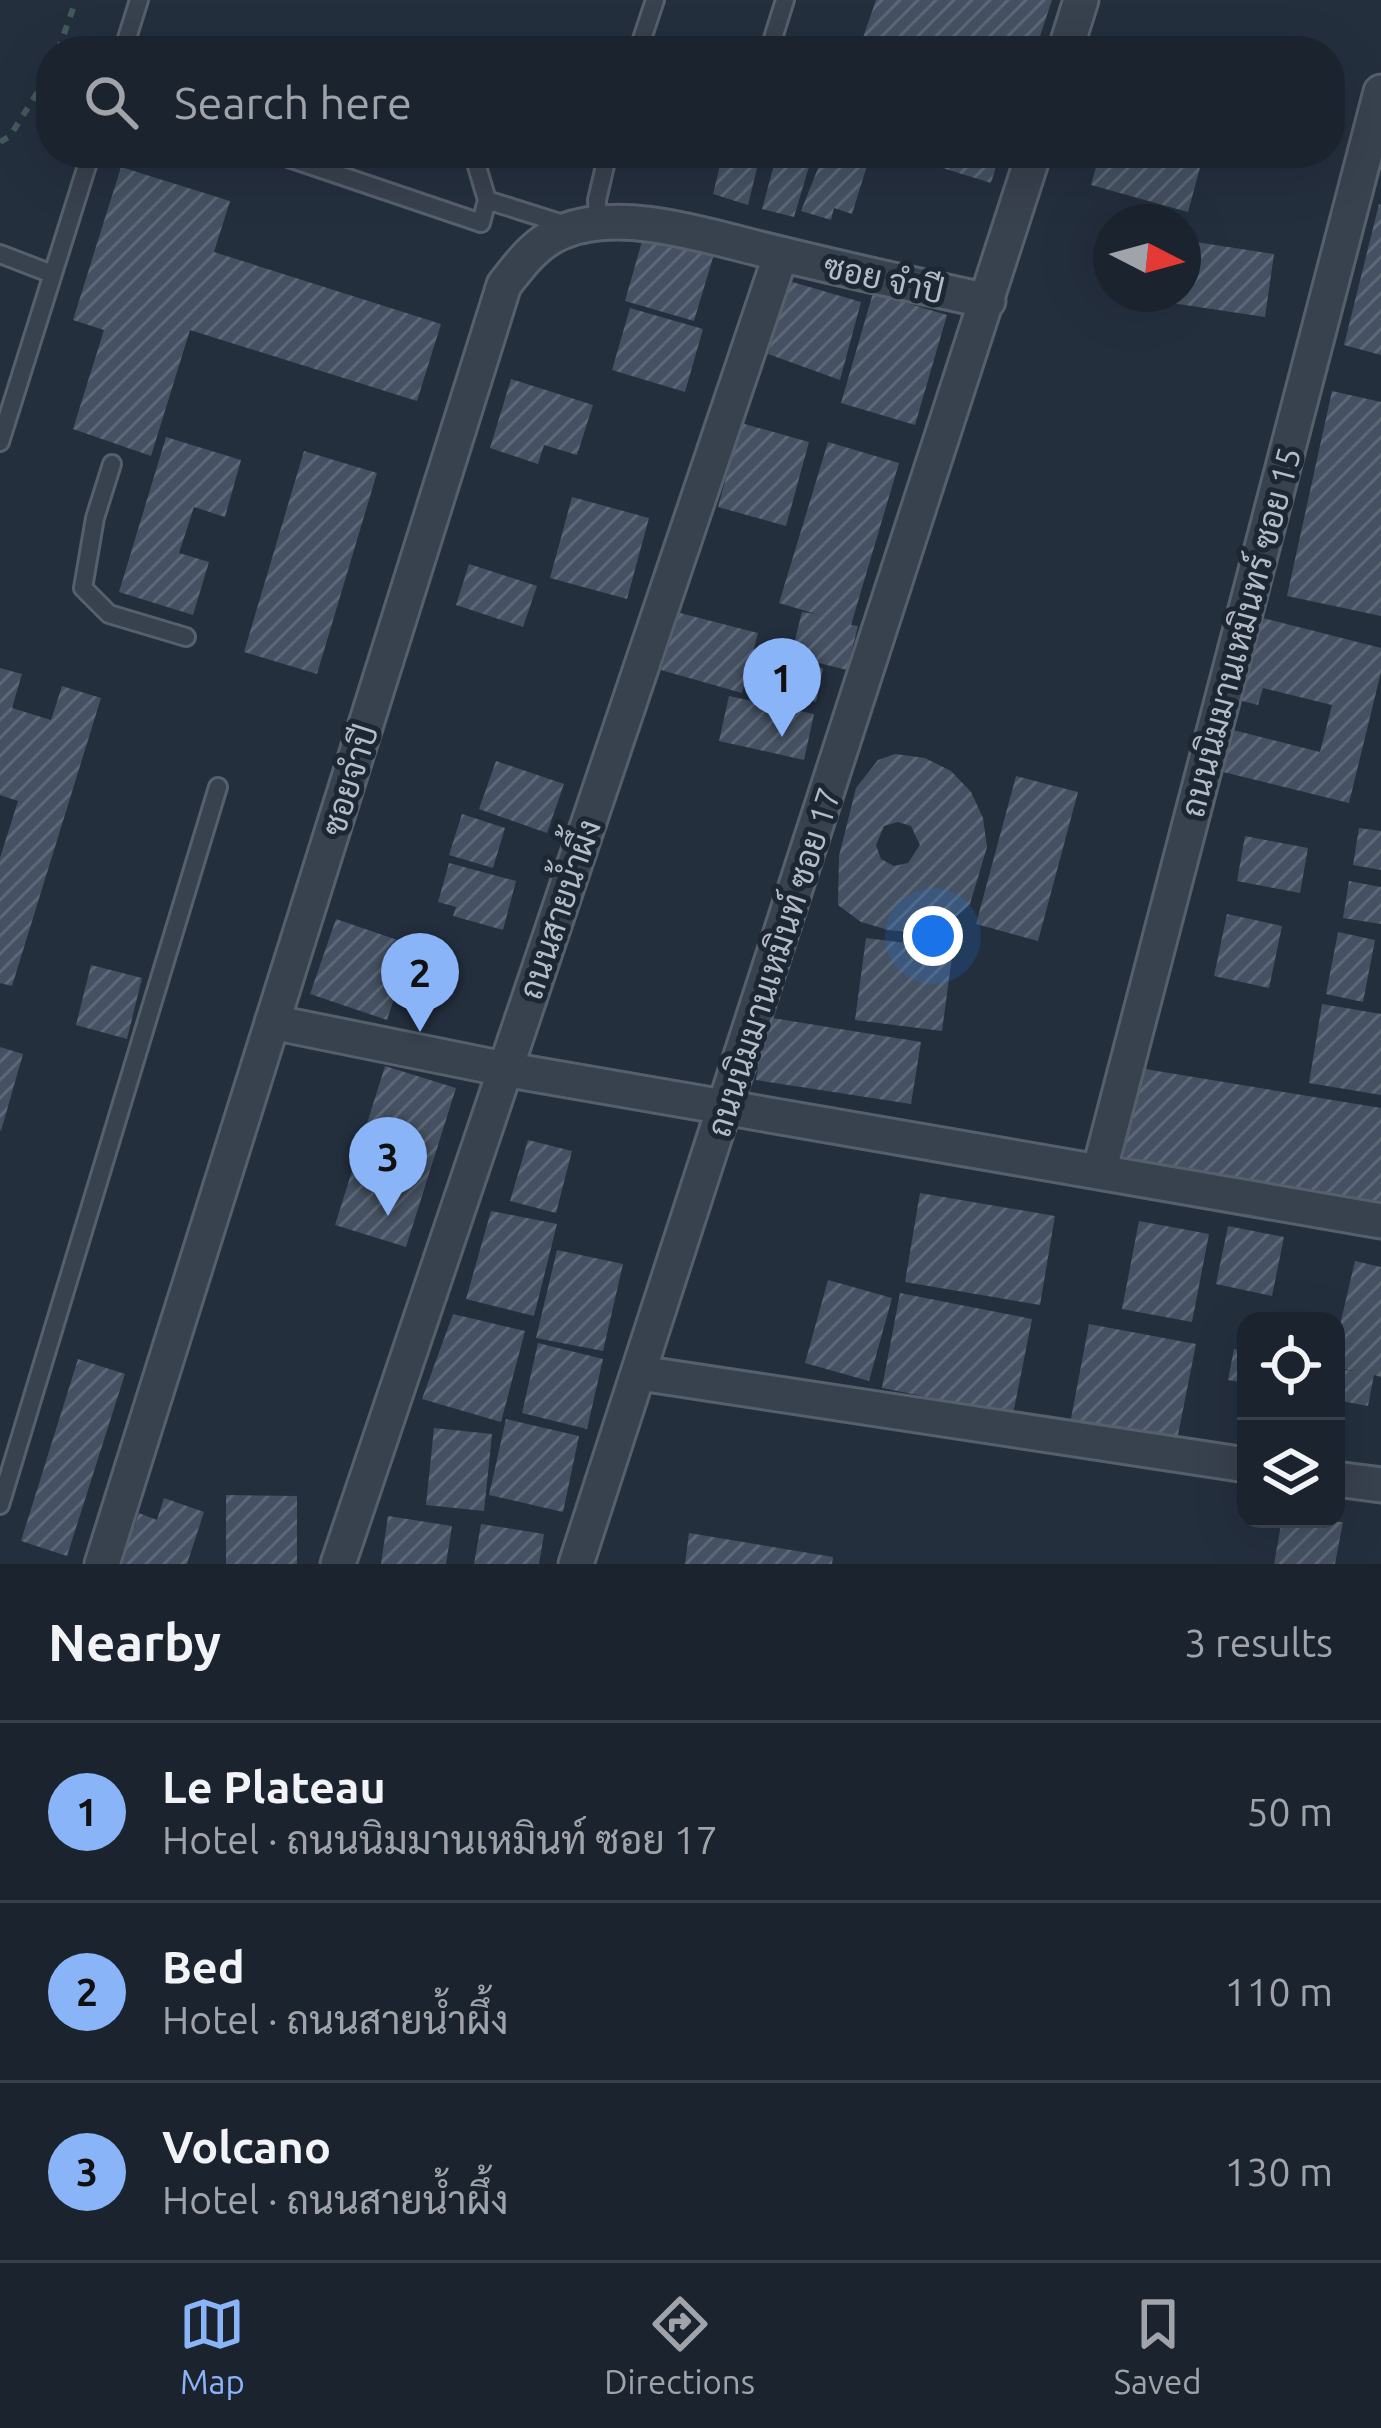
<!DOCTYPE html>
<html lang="en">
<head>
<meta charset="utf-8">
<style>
	:root { --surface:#1b232e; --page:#282f3a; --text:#f1f3f6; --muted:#a0a4aa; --line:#39404a; --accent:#8ab4f8 }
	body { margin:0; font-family:Ubuntu,Sarabun,sans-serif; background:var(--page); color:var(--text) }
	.controls { position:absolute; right:36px; bottom:36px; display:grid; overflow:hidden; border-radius:24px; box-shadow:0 12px 48px #0002 }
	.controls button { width:108px; height:108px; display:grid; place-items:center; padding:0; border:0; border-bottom:3px solid var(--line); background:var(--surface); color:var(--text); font:60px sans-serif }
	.compass { position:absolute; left:1093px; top:204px; width:108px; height:108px; border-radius:50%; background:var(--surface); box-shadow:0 12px 48px #0002; rotate:96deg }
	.you { position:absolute; left:933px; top:936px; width:42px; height:42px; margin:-30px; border:9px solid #fff; border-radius:50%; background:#1a73e8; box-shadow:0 0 0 18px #1a73e833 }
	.badge { display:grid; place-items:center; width:78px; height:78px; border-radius:50%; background:var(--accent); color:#111; font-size:39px; font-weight:700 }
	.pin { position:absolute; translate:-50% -99px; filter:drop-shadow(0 3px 6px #0008) }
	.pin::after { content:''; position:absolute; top:63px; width:42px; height:36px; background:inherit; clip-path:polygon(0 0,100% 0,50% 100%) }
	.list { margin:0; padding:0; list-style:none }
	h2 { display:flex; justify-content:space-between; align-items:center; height:156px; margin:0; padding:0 48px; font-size:51px }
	h2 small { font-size:39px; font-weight:400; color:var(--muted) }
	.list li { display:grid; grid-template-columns:78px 1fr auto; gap:36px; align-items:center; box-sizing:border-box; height:180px; padding:0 48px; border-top:3px solid var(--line) }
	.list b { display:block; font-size:45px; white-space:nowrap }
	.list p { margin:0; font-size:39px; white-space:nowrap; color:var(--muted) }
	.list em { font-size:39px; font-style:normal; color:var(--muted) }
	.icon { flex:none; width:66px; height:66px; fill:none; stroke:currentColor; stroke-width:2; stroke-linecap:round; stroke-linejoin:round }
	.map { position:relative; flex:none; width:1381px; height:1564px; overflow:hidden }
	.search { position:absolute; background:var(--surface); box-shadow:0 12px 48px #0002; left:36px; right:36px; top:36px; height:132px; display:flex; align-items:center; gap:30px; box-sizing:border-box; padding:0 42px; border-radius:48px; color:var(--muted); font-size:45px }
	.sheet { height:696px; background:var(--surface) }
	nav { display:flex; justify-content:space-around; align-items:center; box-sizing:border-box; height:168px; border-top:3px solid var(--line); background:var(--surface); font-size:33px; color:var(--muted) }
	nav a { display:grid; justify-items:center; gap:6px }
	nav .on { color:var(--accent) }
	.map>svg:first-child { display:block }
</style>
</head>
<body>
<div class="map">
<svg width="1381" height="1564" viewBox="0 0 1381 1564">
	<defs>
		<pattern id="building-hatch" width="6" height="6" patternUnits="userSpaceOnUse" patternTransform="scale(3)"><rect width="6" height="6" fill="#455162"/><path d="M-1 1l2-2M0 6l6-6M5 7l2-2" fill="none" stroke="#5d6877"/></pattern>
	</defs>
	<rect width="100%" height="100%" fill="#242f3e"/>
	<path fill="url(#building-hatch)" fill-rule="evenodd" d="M876,0H1052L1035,51H867L859,49Z
		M723,153H813L794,217L762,209L775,161L760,156L748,205L713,194Z
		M824,153H871L852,214L834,208L831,220L801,211Z
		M894,153H1000L991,183Z
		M1100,153H1204L1188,212L1091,185Z
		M121,167L230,201L214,252L441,324L417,401L190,330L151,456L73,429L104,330L73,320Z
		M1379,204L1381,205V355L1344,345Z
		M644,234L714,254L694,321L625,301Z
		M1183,240L1274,254L1265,317L1158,301L1159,294H1183Z
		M789,281L861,302L840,380L768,354Z
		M873,293L947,315L915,425L841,403Z
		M630,308L703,329L685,392L612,370Z
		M511,379L593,405L577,455L544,445L538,464L490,448Z
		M1332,391L1381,402V616L1287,596Z
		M741,423L809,442L786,526L718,507Z
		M166,437L241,460L225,517L194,507L179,553L209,562L193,615L119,592Z
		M828,442L899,463L851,625L858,626L847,670L791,656L802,612L816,614L779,603Z
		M304,451L377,473L317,674L244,652Z
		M572,497L649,518L627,599L550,578Z
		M469,564L537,586L523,627L456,605Z
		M680,613L758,633L742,693L661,670Z
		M1255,616L1381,648V672L1349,803L1223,772L1233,730L1320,752L1332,705L1263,688L1258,705L1235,699Z
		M790,661L823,668L816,702L783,695Z
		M0,668L22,674L12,708L51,720L62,686L101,698L12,986L0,983V858L18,801L0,795Z
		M729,696L814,714L804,760L719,741Z
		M895,754L925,758L951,771L971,792L983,818L987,847L970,904L949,923L919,933L888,930L861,922L838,905L839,856L856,788L878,760ZM898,822L911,826L920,845L908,863L894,866L881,859L876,845L884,826Z
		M496,761L564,784L547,833L479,809Z
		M1016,776L1078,792L1038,941L976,924Z
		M462,814L505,828L493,868L449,855Z
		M1359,828L1381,831V870L1353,865Z
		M1245,836L1308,848L1300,893L1237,881Z
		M449,863L516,881L503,930L453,916L456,907L438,902Z
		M1349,881L1381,887V924L1343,918Z
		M1227,914L1282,926L1269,988L1214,976Z
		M336,919L412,945L387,1020L310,994Z
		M1338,932L1375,940L1363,1002L1326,994Z
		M866,938L953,949L942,1031L855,1020Z
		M91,965L142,978L127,1039L76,1025Z
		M1322,1004L1381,1014V1095L1309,1083Z
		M766,1017L921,1042L911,1104L756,1080Z
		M0,1047L23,1054L1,1131L0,1130Z
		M385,1066L456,1088L406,1247L335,1225Z
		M1139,1068L1381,1108V1204L1123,1159Z
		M528,1140L572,1151L556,1213L510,1201Z
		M920,1193L1055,1216L1040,1305L905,1282Z
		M491,1211L557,1224L534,1316L466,1299Z
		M1139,1221L1209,1234L1192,1322L1122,1309Z
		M1228,1226L1284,1237L1272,1296L1216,1284Z
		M557,1250L623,1264L603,1351L536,1338Z
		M1355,1261L1381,1267V1377L1374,1375L1368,1406L1336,1400V1369L1354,1371L1336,1367V1342Z
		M828,1280L892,1298L869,1381L805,1363Z
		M900,1293L1032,1319L1013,1414L882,1388Z
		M453,1314L525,1331L501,1422L422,1399Z
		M1089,1324L1196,1344L1175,1450L1069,1429Z
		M538,1343L603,1359L587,1429L522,1413Z
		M1234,1349L1246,1352V1383L1228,1380Z
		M78,1359L125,1374L67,1556L21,1541Z
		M506,1419L579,1436L563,1512L489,1495Z
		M434,1428L492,1434L484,1511L426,1505Z
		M226,1495L297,1496V1564H226Z
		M164,1498L204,1512L187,1564H111L124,1524L134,1528L139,1513L157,1520Z
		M388,1516L452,1526L446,1564H381Z
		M1282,1519L1343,1522L1335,1564H1274Z
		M481,1524L544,1534L539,1564H474Z
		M689,1533L833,1557L832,1564H685Z"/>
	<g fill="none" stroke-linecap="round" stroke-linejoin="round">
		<g stroke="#565f6c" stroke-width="22">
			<path id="lane" d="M123,51L139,0
				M638,51L655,0
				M769,51L785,0
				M274,153L481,223L487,200L473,153
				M487,200L569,226
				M598,223L597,200L608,153
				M0,254L52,274
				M0,442L91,153
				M112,464L95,518L83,588L109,614L186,637
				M0,1505L218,787"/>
		</g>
		<g stroke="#565f6c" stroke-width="39">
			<path id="street" d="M1065,51L1081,0
				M272,1022L504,1069L1381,1221
				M1099,1172L1381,92
				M640,1373L1246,1465
				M1336,1479L1381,1485
				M102,1564L504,285C521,263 537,241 564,231C627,206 718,240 781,254C850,271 919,286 988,301
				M338,1564L781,254
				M576,1564L1034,153"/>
		</g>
		<path stroke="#44595c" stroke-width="6" stroke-dasharray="9 9" stroke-linecap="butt" d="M58,51L76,0
			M0,142L10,136L51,71"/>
		<use href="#lane" stroke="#38414e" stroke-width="16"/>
		<use href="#street" stroke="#38414e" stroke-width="33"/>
	</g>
	<g text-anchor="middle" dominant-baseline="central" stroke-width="10" stroke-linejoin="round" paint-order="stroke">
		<g font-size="33" fill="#b4bcc9" stroke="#1d2633">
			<text transform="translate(884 278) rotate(13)">ซอย จำปี</text>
			<text transform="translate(1240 632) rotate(-75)">ถนนนิมมานเหมินทร์ ซอย 15</text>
			<text transform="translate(349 780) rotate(-72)">ซอยจำปี</text>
			<text transform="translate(559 909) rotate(-71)">ถนนสายน้ำผึ้ง</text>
			<text transform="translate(773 962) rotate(-72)">ถนนนิมมานเหมินท์ ซอย 17</text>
		</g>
	</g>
</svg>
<div class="controls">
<button><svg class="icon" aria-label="locate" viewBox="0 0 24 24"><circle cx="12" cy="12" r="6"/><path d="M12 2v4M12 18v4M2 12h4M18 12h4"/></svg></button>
<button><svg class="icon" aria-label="layers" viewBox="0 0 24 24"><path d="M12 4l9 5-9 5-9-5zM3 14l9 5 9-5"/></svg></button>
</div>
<svg class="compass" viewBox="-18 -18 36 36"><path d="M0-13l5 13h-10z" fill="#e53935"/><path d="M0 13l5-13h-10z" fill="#a0a4aa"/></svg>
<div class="you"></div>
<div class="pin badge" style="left:782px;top:737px">1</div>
<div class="pin badge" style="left:420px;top:1032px">2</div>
<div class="pin badge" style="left:388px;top:1216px">3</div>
<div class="search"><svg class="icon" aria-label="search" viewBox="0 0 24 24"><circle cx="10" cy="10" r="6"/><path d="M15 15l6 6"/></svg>Search here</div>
</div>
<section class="sheet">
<h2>Nearby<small>3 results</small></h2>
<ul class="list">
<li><span class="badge">1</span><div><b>Le Plateau</b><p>Hotel · ถนนนิมมานเหมินท์ ซอย 17</p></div><em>50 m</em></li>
<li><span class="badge">2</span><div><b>Bed</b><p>Hotel · ถนนสายน้ำผึ้ง</p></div><em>110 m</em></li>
<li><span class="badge">3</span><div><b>Volcano</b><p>Hotel · ถนนสายน้ำผึ้ง</p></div><em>130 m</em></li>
</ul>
</section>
<nav>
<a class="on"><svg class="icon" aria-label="map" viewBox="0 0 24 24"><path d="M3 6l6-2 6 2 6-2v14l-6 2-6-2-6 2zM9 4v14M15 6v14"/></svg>Map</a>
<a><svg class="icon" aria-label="directions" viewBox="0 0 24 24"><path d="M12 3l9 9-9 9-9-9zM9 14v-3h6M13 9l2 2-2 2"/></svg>Directions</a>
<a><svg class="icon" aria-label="saved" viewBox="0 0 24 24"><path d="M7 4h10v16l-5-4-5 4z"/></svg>Saved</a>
</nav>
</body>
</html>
